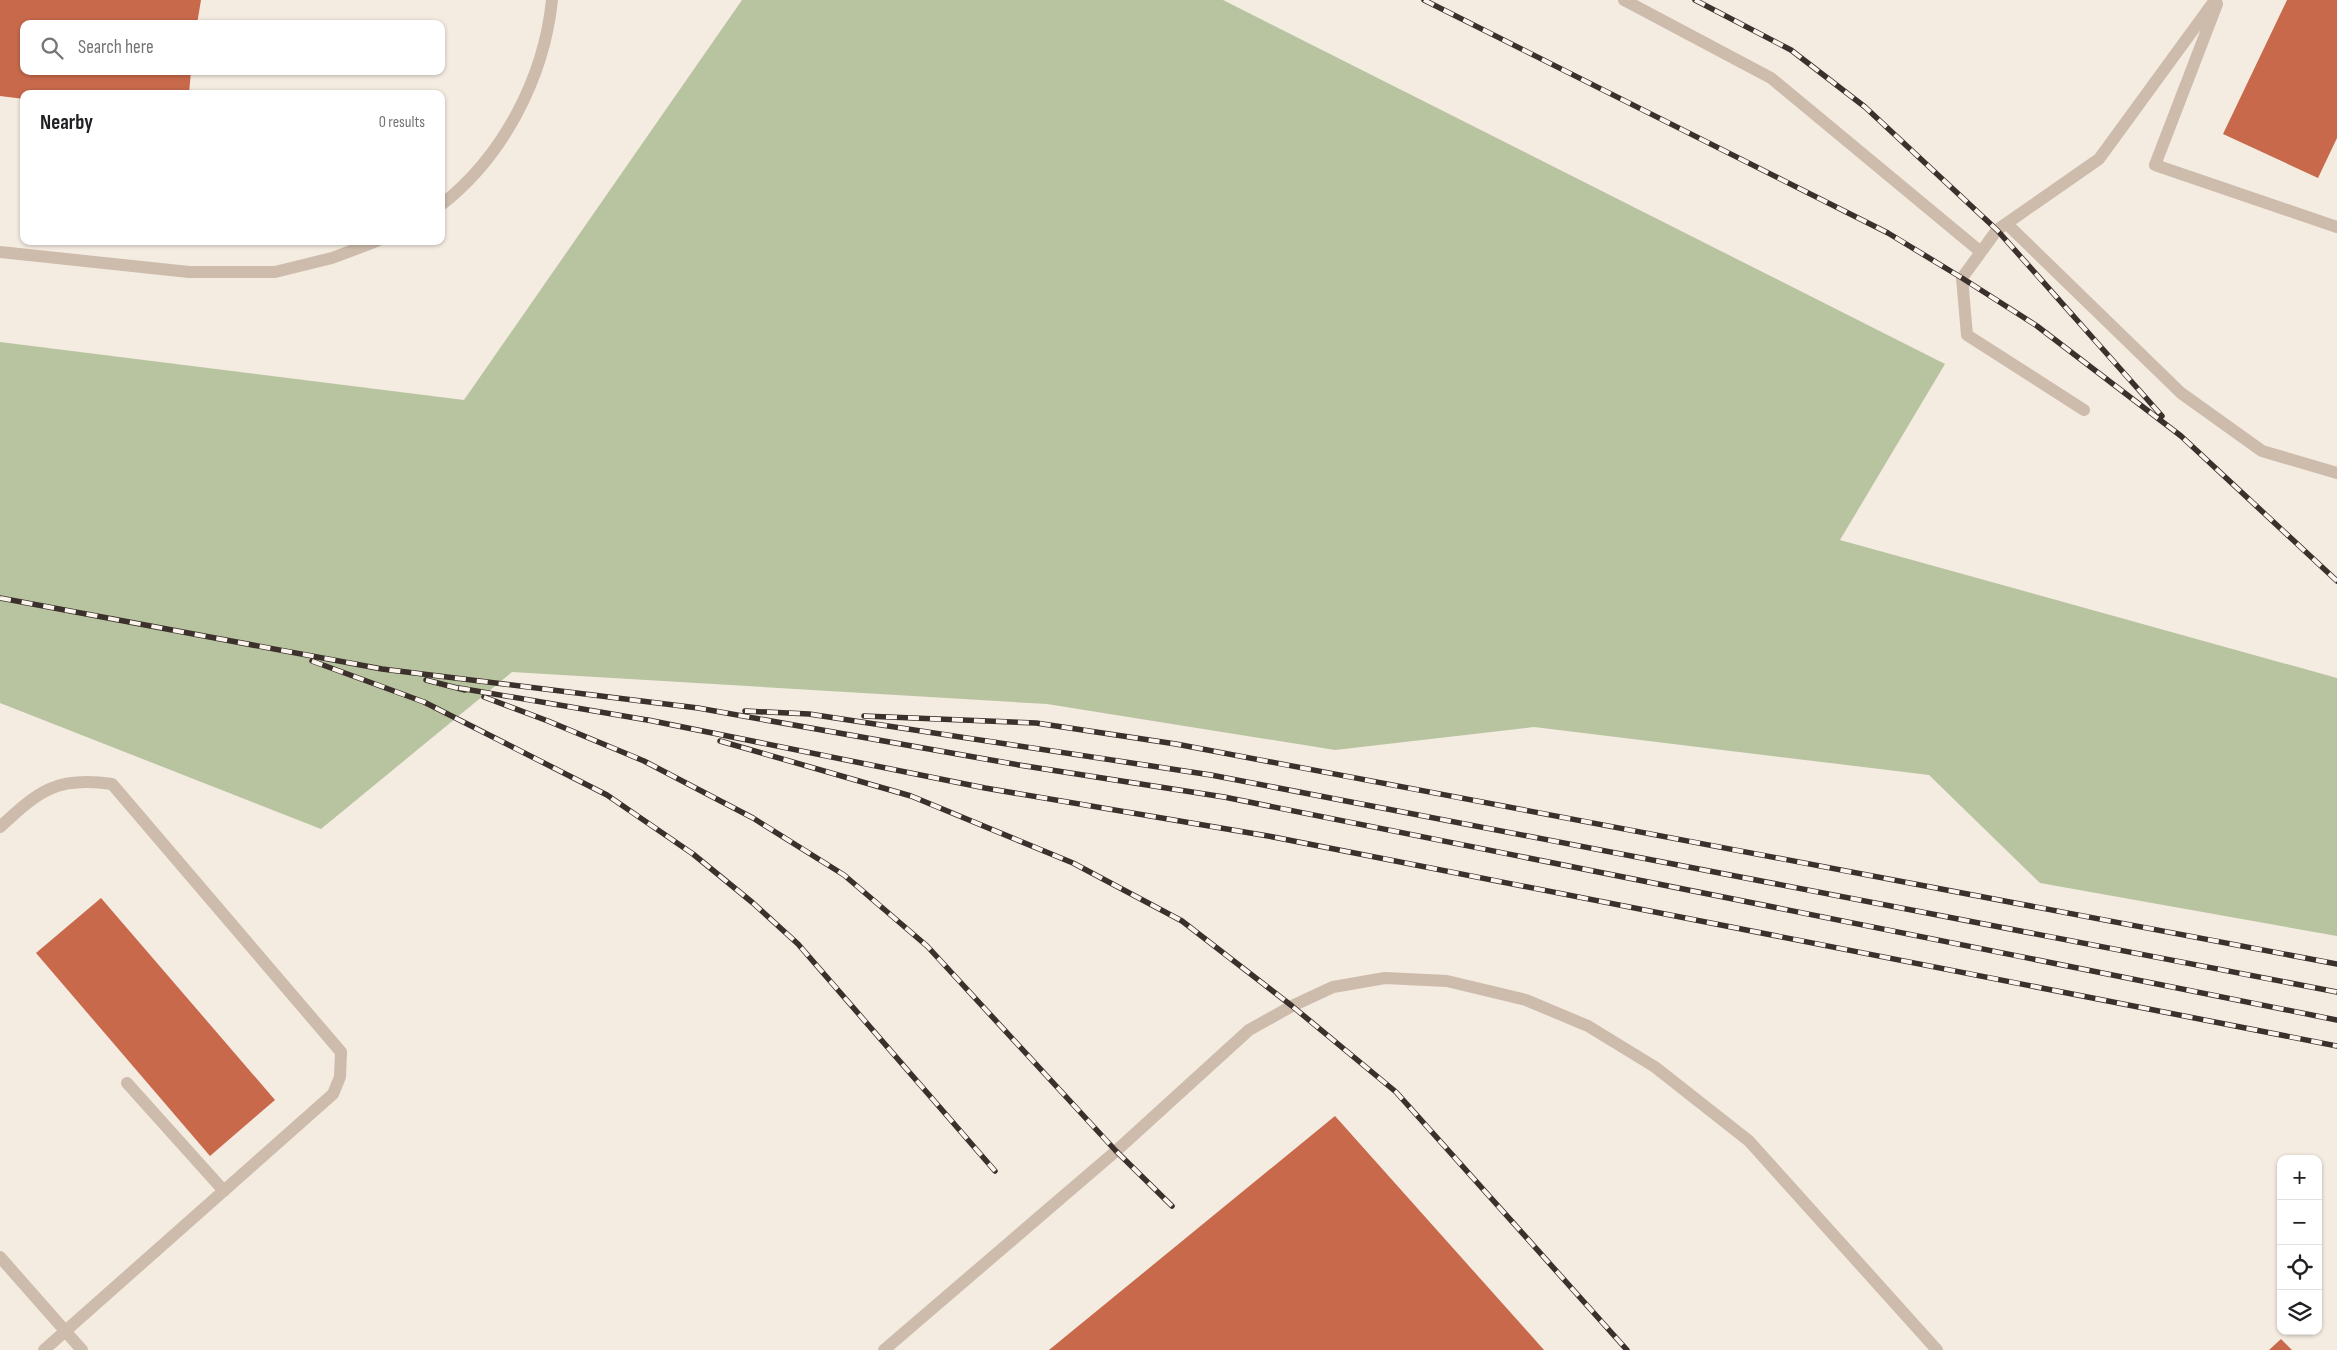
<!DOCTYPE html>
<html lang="en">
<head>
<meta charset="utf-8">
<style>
	:root { --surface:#fff; --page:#f2f2f2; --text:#202124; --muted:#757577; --line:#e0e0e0 }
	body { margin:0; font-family:"Sofia Sans Condensed",sans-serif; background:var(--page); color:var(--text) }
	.controls { position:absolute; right:15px; bottom:15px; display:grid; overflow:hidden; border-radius:10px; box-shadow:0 1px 4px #0004 }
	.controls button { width:45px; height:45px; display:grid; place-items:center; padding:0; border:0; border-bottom:1px solid var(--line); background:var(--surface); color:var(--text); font:25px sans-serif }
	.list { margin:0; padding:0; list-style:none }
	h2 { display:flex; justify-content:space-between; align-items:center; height:65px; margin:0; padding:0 20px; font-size:21px }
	h2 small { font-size:16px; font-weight:400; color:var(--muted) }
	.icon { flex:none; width:28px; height:28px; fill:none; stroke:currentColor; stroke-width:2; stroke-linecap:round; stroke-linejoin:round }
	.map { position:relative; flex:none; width:2337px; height:1350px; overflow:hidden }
	.search { position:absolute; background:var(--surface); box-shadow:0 1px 4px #0004; left:20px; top:20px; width:425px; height:55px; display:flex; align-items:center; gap:12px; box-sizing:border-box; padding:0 18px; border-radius:10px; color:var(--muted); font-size:19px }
	.panel { position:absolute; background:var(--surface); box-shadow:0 1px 4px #0004; left:20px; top:90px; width:425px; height:155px; border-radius:10px }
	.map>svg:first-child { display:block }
</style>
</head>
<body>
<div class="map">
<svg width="2337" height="1350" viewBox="0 0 2337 1350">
	<rect width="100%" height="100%" fill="#f4ebe1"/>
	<path fill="#b8c4a0" d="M742,0H1223L1945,364L1840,540L2337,678V936L2040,883L1929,775L1534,727L1335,750L1047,704L512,672L321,829L0,703V342L464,400Z"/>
	<path fill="#c8694b" d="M0,0H201L197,24H24V71H191L189,94H24V99L0,96Z
		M2287,0H2337V138L2318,178L2223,134Z
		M101,898L275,1100L210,1156L36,953Z
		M1335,1116L1544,1350H1049Z
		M2281,1339L2292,1350H2269Z"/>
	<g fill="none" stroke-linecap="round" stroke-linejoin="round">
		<path stroke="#cdbbac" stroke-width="12" d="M1624,0L1771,78L1981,252
			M2217,4L2155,165L2337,227
			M441,205C503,157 544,78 552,0
			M2007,224L2181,393L2262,451L2337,473
			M0,252L189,272H275L332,258L377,241
			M2084,410L1967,335L1962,278L1997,230L2099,159L2215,0
			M0,827C39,791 56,776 112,784L341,1052L340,1077L333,1094L44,1350
			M127,1083L224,1191
			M0,1257L82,1350
			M884,1350L1116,1151L1249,1030L1292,1006L1333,987L1385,978L1447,981L1526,1000L1588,1026L1655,1067L1749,1141L1937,1350"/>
		<g stroke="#3b302b" stroke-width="5.5">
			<path id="rail" d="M1424,0L1888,233L1962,278L2037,326L2181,436L2337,581
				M1695,0L1791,50L1865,107L1997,230L2162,416
				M0,598L382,669L698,708L1019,765L1224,797L2337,1020
				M312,661L424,702L607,795L693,854L753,903L798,944L995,1171
				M426,680L465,690
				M459,688L653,721
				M484,697L548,721L644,761L753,818L844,875L927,946L1116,1151L1172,1206
				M745,711L809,714L1211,775L2337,992
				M864,716L1036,723L1176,744L2337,964
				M648,720L985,788L1268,836L2337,1046
				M720,741L911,796L1073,863L1182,921L1292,1006L1396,1092L1627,1350"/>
		</g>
		<use href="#rail" stroke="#fbf5ee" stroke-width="4" stroke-dasharray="11" stroke-linecap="butt"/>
	</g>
</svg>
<div class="controls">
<button>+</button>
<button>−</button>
<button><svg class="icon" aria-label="locate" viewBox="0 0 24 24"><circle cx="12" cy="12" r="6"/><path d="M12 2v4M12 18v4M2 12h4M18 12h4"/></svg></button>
<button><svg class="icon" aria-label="layers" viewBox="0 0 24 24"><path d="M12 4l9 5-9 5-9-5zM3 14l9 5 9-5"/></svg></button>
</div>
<div class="search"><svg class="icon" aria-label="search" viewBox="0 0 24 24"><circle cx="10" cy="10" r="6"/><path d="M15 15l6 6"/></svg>Search here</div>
<section class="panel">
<h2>Nearby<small>0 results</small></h2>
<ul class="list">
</ul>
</section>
</div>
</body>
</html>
